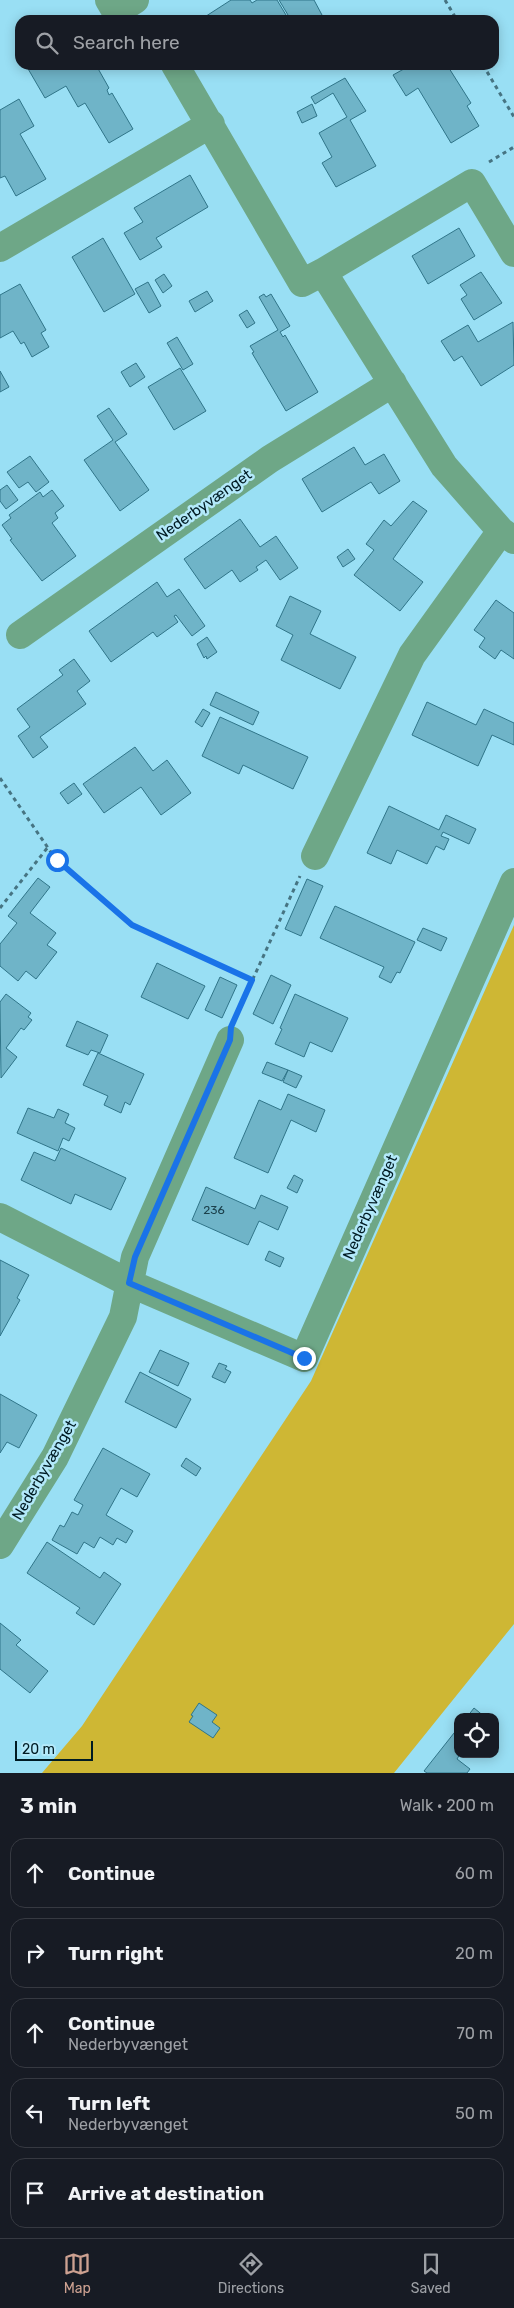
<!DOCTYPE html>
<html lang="en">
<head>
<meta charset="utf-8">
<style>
	:root { --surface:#171b24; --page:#20242c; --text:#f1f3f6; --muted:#9ea1a6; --line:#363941; --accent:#cda191 }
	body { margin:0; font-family:Rubik,sans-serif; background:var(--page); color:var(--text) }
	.controls { position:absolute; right:15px; bottom:15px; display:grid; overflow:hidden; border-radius:10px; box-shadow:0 2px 12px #0003 }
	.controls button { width:45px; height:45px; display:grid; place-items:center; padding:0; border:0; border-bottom:1px solid var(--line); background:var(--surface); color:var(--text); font:25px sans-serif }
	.scale { position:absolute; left:15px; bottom:12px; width:78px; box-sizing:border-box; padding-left:5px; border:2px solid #001b23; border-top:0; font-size:14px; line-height:18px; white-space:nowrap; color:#001b23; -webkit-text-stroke:4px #b3e9fa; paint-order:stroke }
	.stop { position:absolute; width:15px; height:15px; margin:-11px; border:4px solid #1a73e8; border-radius:50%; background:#fff }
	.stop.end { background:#1a73e8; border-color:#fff; box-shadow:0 1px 5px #0008 }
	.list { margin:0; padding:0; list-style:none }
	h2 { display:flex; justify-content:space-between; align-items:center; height:65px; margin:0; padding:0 20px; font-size:21px }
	h2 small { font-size:16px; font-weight:400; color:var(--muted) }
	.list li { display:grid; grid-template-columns:32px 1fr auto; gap:15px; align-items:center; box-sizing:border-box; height:70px; margin:0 10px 10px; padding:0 10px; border:1px solid var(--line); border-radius:15px }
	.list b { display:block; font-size:19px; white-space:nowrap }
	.list p { margin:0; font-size:16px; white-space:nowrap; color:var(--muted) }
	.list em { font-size:16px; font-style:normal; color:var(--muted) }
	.icon { flex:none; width:28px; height:28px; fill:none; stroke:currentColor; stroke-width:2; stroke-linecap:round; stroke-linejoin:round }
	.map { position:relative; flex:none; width:514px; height:1773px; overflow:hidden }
	.search { position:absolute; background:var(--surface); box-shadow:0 2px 12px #0003; left:15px; right:15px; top:15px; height:55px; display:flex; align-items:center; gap:12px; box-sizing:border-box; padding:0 18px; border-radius:15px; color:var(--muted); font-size:19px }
	.sheet { height:465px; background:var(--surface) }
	nav { display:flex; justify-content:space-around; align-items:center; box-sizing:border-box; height:70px; border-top:1px solid var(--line); background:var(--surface); font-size:14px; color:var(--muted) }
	nav a { display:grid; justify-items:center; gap:2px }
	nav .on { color:var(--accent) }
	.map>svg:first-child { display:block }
</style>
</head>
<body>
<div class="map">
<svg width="514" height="1773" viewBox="0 0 514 1773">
	<rect width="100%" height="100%" fill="#99dff4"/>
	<path fill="#ceb734" d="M514,925V1624L394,1773H42L82,1726L311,1381Z"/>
	<path fill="#6fb4c8" stroke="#307589" d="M231,0H250L252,3L257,0H277L289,20H200Z
		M279,0H314L322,15L313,20H291Z
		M31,65H96L109,88L107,90L109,95L112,93L133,129L109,143L85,103L78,107L66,86L45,98L27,67Z
		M411,65H447L471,103L467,106L479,126L451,143L418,88L406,96L393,75Z
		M345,78L366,111L350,120L376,166L336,187L322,163L332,157L319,133L347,117L333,93L315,104L311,97Z
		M19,99L34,126L20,134L46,179L16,196L5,176L0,178V110Z
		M312,104L317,116L302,123L297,112Z
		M190,175L208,207L156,238L162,247L140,260L124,233L143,222L134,208Z
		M459,228L475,256L428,284L412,256Z
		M103,238L135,294L104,312L72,257Z
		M481,272L502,303L474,320L461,299L467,295L460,285Z
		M164,274L172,286L163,293L155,280Z
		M148,282L161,306L149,313L135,289Z
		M20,284L46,330L41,333L49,347L32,357L24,342L21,344L13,331L0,338V295Z
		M207,291L213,301L195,312L189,301Z
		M264,294L266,297L271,294L290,326L280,332L283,337L285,335L318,392L286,411L252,353L254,352L250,346L278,330L259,297Z
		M247,310L255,323L247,328L239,315Z
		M513,322L514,365L481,386L462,356L454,361L441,341L468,325L478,342Z
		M177,337L193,364L183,370L167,343Z
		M136,363L145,377L130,387L121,372Z
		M180,368L206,411L174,430L148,387Z
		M0,371L9,387L0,392Z
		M109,408L127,434L115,442L149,490L120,511L84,460L113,440L97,416Z
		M354,447L365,465L384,454L400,481L379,494L371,482L322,512L302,479Z
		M30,456L49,482L36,492L28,482L19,488L7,472Z
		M7,485L18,500L6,509L0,501V490Z
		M52,490L64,506L55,513L58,518L52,523L76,556L42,581L10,540L12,539L2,525L11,518L9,515L40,492L43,497Z
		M413,501L427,511L393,559L423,582L400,611L354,575L374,550L366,544L384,520L391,526Z
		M240,519L260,547L276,536L298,568L280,580L266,560L256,567L258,570L240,582L232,570L205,589L184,559Z
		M348,549L355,559L343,567L337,557Z
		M157,582L167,597L179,589L205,626L192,636L176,615L174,616L178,622L157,637L153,632L111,662L89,631Z
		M290,596L321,611L310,634L356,657L340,689L281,660L293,635L276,626Z
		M496,600L514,613V659L501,650L495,659L479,647L485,638L474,630Z
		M207,637L217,652L207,659L206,656L204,658L197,644Z
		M74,659L90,681L77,691L86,704L40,737L48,747L33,758L18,736L30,727L17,709L63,675L59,670Z
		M216,692L259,712L253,725L210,705Z
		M427,702L476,725L484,709L514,723V745L492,735L478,766L412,735Z
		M203,709L210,713L202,727L195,722Z
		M220,717L308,757L293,789L243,765L239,774L202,756Z
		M135,747L153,771L167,760L191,793L161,815L141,787L104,813L83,784Z
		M74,783L82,794L68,804L60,793Z
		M389,806L439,830L446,815L476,829L469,844L443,832L441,836L449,839L444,850L436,846L427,864L397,850L391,864L367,853Z
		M38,878L50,887L30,913L56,933L47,945L57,952L36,979L26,971L18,981L0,966V944L17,923L8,916Z
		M307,879L323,886L301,936L285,929Z
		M335,906L415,942L400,973L397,972L391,983L379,977L384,967L320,938Z
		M423,928L447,938L441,951L417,940Z
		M157,963L205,986L188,1019L141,997Z
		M271,975L291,985L273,1024L253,1014Z
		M220,977L237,985L222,1018L205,1010Z
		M6,994L31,1013L28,1017L32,1020L24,1030L21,1028L6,1048L17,1057L1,1078L0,1002Z
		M295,994L348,1018L332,1052L310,1042L304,1057L275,1044L282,1029L280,1028Z
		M77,1021L108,1035L100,1053L91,1050L88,1055L66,1046Z
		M98,1053L144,1074L130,1105L125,1102L121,1113L104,1105L108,1096L83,1085Z
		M267,1062L288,1070L282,1081L262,1073Z
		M288,1070L302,1076L296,1088L283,1082Z
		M288,1094L325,1110L316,1132L291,1120L268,1173L234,1158L259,1100L281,1110Z
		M28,1108L54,1118L58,1109L69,1114L65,1123L75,1128L69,1141L63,1138L58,1151L17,1133Z
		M61,1148L126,1178L111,1210L75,1194L71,1204L21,1180L34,1152L55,1161Z
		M294,1175L303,1180L297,1193L287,1188Z
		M206,1187L255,1209L261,1195L288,1207L278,1230L259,1221L248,1245L192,1220Z
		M269,1251L284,1258L280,1267L265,1260Z
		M0,1260L29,1275L17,1298L20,1300L0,1336Z
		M160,1350L189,1363L178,1386L149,1372Z
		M219,1363L227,1366L225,1369L231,1372L225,1383L212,1377Z
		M140,1372L191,1399L176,1428L125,1402Z
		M0,1394L37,1415L19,1448L7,1442L0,1453Z
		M103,1448L150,1474L137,1497L121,1488L106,1515L133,1531L126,1543L117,1538L113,1545L100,1537L94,1548L84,1542L77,1554L52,1540L60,1525L64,1527L72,1512L78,1515L83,1505L74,1500Z
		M186,1458L201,1468L196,1476L181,1466Z
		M47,1542L100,1578L104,1572L121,1584L94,1625L76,1613L80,1608L27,1573Z
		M0,1623L21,1640L16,1645L48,1671L30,1693L0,1669Z
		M199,1703L217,1715L212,1722L220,1728L213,1738L189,1722L193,1716L191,1715Z
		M474,1708L485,1717H467Z
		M458,1728V1754H460L457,1759L470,1769L467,1773H427L424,1771Z"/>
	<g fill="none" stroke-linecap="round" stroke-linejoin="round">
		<path stroke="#467482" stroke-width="3" stroke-dasharray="4 4" stroke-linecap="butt" d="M445,0L457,20
			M483,65L514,117
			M489,162L514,147
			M0,778L57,861L132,925L252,980
			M0,908L48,847
			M236,1016L300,876"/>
		<path stroke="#6ea787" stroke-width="28" d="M109,0L116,12L135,0
			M175,65L302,283L323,272L444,466L501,531L514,540
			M0,248L211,124
			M323,272L472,183L514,253
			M20,635L270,459L393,383
			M315,856L412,655L501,531
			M0,1217L129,1283L304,1358L514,882
			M0,1545L55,1457L123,1317L135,1257L230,1040"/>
	</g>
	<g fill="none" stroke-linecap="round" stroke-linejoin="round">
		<path stroke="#1a73e8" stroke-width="6" d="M57,860L132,925L252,980L231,1027L230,1040L135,1257L129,1283L304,1358"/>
	</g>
	<g text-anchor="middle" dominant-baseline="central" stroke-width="5" stroke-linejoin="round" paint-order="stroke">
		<g font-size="12" fill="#1c414c">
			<text x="214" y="1210">236</text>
		</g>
		<g font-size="15" fill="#001b23" stroke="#b3e9fa">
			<text transform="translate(204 505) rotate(-35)">Nederbyvænget</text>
			<text transform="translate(370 1207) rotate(-66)">Nederbyvænget</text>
			<text transform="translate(44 1470) rotate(-60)">Nederbyvænget</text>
		</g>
	</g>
</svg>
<div class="controls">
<button><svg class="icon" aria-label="locate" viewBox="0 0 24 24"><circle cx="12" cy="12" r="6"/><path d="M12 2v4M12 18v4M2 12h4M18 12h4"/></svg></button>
</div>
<div class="scale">20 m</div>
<div class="stop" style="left:57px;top:860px"></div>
<div class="stop end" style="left:304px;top:1358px"></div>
<div class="search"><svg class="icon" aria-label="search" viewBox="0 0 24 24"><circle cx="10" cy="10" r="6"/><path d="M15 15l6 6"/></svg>Search here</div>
</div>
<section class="sheet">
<h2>3 min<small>Walk · 200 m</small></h2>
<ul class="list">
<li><svg class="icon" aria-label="ahead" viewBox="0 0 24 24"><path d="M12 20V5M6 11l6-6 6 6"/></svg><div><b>Continue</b></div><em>60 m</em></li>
<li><svg class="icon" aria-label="right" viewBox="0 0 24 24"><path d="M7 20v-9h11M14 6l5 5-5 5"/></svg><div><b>Turn right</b></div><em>20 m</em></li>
<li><svg class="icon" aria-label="ahead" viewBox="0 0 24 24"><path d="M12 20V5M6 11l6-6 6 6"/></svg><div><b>Continue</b><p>Nederbyvænget</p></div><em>70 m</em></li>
<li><svg class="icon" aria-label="left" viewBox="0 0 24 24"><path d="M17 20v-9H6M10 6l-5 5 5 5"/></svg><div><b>Turn left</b><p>Nederbyvænget</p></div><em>50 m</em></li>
<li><svg class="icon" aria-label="arrive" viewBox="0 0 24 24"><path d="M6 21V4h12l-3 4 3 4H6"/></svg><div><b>Arrive at destination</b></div></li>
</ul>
</section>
<nav>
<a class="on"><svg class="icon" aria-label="map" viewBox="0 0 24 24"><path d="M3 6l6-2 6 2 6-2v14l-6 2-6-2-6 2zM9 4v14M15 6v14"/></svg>Map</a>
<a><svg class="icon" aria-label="directions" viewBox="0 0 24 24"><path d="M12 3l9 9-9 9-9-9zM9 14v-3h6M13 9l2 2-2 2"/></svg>Directions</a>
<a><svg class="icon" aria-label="saved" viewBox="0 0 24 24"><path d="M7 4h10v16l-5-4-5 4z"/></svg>Saved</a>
</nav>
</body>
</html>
